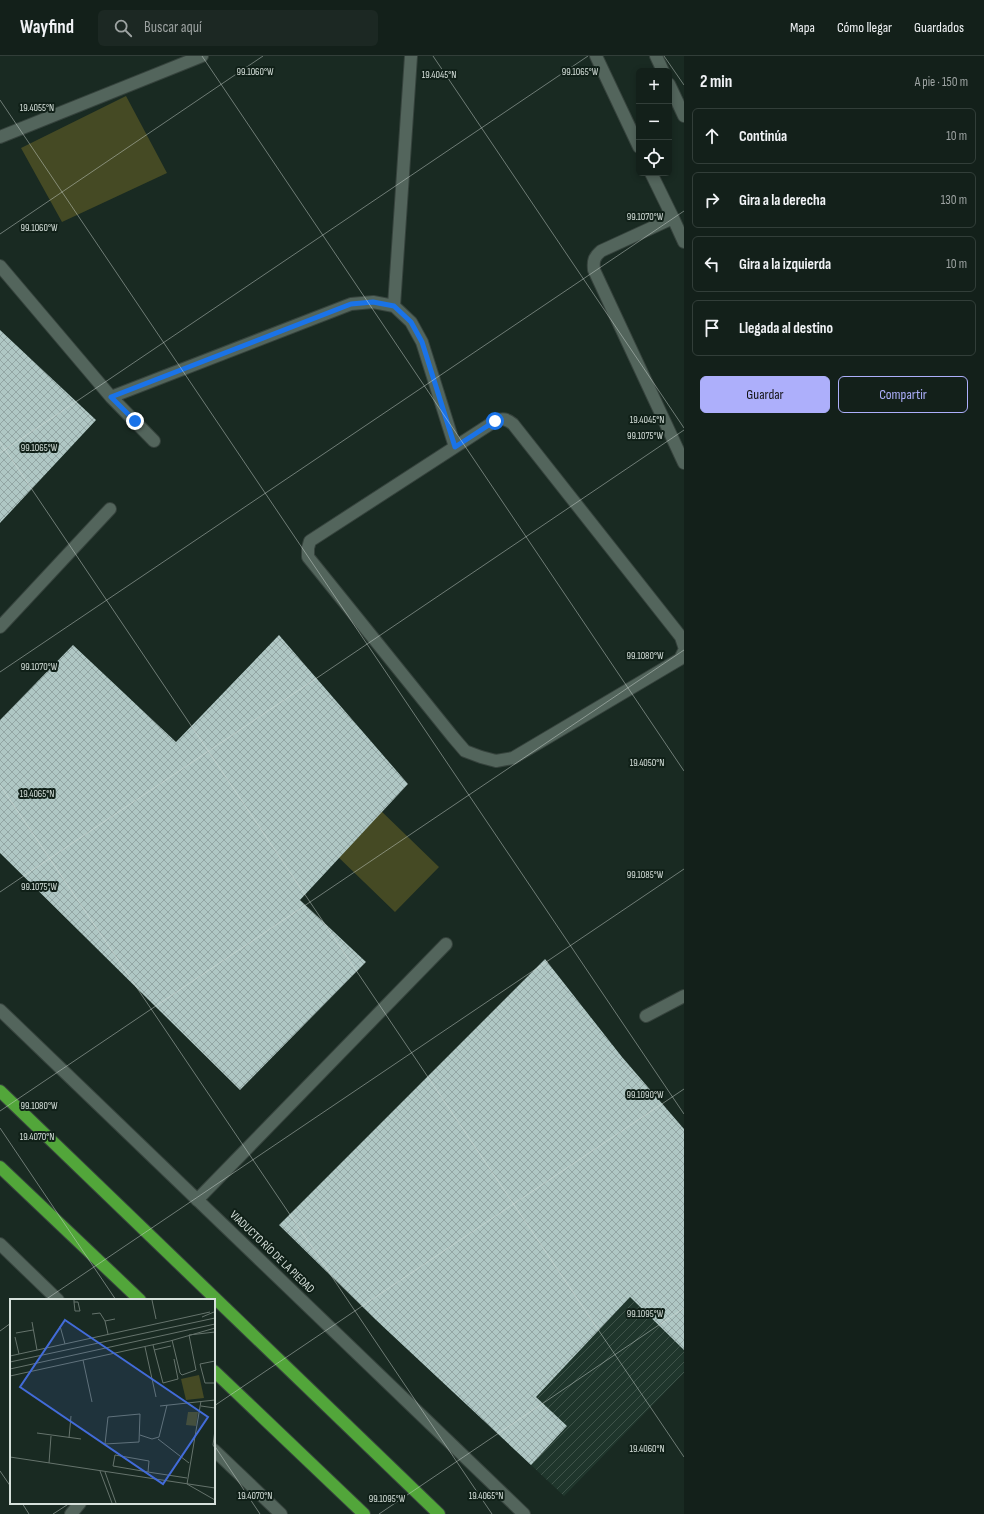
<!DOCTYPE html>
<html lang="es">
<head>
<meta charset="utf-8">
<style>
	:root { --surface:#13201a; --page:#1c2823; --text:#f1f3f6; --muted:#9da3a2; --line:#323e39; --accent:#adaffb }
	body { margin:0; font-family:"Sofia Sans Condensed",sans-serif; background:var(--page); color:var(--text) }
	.controls { position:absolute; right:12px; top:12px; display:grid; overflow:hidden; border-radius:6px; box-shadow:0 2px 6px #0003 }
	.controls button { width:36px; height:36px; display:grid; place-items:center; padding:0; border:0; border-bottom:1px solid var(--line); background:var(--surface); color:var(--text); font:20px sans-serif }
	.stop { position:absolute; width:12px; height:12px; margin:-9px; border:3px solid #1a73e8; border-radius:50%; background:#fff }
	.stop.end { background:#1a73e8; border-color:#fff; box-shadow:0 1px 4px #0008 }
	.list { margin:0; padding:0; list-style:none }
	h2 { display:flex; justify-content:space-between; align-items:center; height:52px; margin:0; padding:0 16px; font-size:17px }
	h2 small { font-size:13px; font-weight:400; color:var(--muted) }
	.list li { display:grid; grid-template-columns:26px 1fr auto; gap:12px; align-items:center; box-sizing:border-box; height:56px; margin:0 8px 8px; padding:0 8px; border:1px solid var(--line); border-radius:6px }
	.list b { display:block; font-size:15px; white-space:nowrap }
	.list em { font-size:13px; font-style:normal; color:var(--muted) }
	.actions { display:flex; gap:8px; padding:12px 16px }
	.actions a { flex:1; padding:9px 0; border:1px solid var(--accent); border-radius:6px; text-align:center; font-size:14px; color:var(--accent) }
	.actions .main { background:var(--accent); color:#111 }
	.icon { flex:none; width:22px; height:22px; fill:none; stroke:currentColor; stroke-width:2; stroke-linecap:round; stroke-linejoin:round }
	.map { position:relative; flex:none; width:684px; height:1458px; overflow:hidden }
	header { display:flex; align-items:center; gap:24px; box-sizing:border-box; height:56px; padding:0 20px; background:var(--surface); border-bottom:1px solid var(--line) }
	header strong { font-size:19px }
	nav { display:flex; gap:22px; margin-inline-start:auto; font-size:14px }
	.search { width:280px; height:36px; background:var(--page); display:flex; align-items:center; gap:10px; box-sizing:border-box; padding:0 14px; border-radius:6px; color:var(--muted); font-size:15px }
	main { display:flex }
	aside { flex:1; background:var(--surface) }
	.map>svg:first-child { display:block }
</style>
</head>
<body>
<header>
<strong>Wayfind</strong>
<div class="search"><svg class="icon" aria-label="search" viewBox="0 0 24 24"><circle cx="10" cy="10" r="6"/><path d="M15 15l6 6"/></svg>Buscar aquí</div>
<nav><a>Mapa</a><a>Cómo llegar</a><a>Guardados</a></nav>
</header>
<main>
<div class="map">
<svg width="684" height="1458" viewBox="0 0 684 1458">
	<defs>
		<pattern id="industrial-furrows" width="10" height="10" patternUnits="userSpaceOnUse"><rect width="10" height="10" fill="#1f362c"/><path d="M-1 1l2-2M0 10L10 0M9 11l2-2" fill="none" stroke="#3f534a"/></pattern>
		<pattern id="building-cross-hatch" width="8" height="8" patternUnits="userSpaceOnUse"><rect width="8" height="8" fill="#afc7c4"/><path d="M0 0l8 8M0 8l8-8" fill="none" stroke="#93a6a4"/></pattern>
	</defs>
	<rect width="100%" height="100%" fill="#192a22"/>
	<path fill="url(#industrial-furrows)" d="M630,1241L684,1294V1317L564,1440L531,1409L567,1370L536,1341Z"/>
	<path fill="#454a24" d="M126,40L167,117L62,166L21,92Z
		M377,751L439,811L395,856L333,796Z"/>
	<path fill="url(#building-cross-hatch)" d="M0,274L96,364L0,467Z
		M279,579L408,728L300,844L366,906L240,1034L0,797V664L73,589L176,686Z
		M545,903L622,1001L684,1073V1294L630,1241L536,1341L567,1370L531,1409L376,1264L279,1169Z"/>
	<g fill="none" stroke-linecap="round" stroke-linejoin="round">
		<g stroke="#36433d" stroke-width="14">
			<path id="service" d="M596,0L639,91
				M0,81L202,0
				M651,117L673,162
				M684,186L673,162L601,195C594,201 593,205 594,214L684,407
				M0,210L111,341L154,385
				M394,250L411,0
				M111,341L351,248L373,246L394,250L411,266L422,286L455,391
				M0,571L110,453
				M684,590L681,581L513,368C507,363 503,362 495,365L310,485L308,492V501L453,681L465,695L481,701L496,705L513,702L680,603L684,595
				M197,1144L446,888
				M71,1458L80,1447"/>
		</g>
		<g stroke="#36433d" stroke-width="14">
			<path id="minor" d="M646,960L684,940"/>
		</g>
		<g stroke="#36433d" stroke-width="14">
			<path id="tertiary" d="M656,0L663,15
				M669,28L684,60"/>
		</g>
		<g stroke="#36433d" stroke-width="14">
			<path id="secondary" d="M0,954L524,1458
				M0,1188L58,1244
				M214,1394L281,1458"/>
		</g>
		<g stroke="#36433d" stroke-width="14">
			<path id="motorway" d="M0,1035L439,1458
				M0,1111L140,1244
				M214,1315L364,1458"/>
		</g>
		<use href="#service" stroke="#53655c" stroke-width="12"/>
		<use href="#minor" stroke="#53655c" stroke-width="12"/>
		<use href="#tertiary" stroke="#53655c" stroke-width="12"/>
		<use href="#secondary" stroke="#53655c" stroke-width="12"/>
		<use href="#motorway" stroke="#52a63a" stroke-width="12"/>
	</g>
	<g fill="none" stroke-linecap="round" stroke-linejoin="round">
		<path stroke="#1a73e8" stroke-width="5" d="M135,365L111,341L351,248L373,246L394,250L411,266L422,286L455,391L495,365"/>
	</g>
	<path fill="none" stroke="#d6e0db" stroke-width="1" stroke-opacity="0.45" d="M202,0L684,715M433,0L684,372M664,0L684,29M0,44L684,1058M0,178L263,0M0,386L684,1401M0,397L588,0M0,616L684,155M0,729L492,1458M0,836L684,374M0,1055L684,594M0,1072L116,1244M45,1244L684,813M0,1275L11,1267M214,1350L684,1033M214,1389L260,1458M0,1415L11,1431M22,1447L29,1458M53,1458L70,1447M379,1458L684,1252"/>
	<g text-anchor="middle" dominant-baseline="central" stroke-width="4" stroke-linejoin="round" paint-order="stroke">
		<g font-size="12" fill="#d6e0db" stroke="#102018">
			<text transform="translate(272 1196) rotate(44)">VIADUCTO RÍO DE LA PIEDAD</text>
		</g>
	</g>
	<g transform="translate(10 1243)">
		<rect width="205" height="205" fill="#192a22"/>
		<path d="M189,76L194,99L176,101L171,80Z" fill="#454a24"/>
		<path d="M178,113H188L186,127L176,126Z" fill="#454a24"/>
		<path fill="none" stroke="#65736c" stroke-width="1" d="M64,1V3L65,12H70L68,3H64M142,1L146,20M82,15L90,14L95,22M192,18L204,13M22,23L27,51M50,27L55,45M6,34L23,31M98,35L95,22L105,20M5,38L9,55M162,41L170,74L172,76L186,71L179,36L205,33M143,46L153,84L168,80L164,60M135,48L146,98M144,51L161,47M0,57L200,13M73,61L82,103M205,62L190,65L195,84H205M0,63L205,19M0,70L205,25M0,77L160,42L205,29M191,102L177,185L205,201M150,107L205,101M191,107L205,109M130,115L129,143L95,145L98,118ZM205,131L203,146L205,149M27,134L71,140M130,136L142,140L149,138L157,106M59,139L61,117M148,140L179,164M105,156L139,162L138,173L103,167ZM0,158L205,189M39,164L41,137M90,172L102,204M95,173L106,204M138,173L177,179"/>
		<path fill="#426bd9" fill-opacity="0.15" stroke="#426bd9" stroke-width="2" d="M55,21L198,118L153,185L10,88Z"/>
		<rect width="205" height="205" fill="none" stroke="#d6e0db" stroke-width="2"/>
	</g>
	<g font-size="10" text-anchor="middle" fill="#d6e0db" stroke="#102018" stroke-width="4" stroke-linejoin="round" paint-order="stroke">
		<text x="255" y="19">99.1060°W</text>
		<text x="580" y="19">99.1065°W</text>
		<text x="439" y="22">19.4045°N</text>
		<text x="37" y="55">19.4055°N</text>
		<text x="645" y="164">99.1070°W</text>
		<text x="39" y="175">99.1060°W</text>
		<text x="647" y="367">19.4045°N</text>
		<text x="645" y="383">99.1075°W</text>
		<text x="39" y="395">99.1065°W</text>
		<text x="645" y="603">99.1080°W</text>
		<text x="39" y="614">99.1070°W</text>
		<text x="647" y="710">19.4050°N</text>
		<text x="37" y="741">19.4065°N</text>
		<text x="645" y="822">99.1085°W</text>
		<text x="39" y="834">99.1075°W</text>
		<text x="645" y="1042">99.1090°W</text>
		<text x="39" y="1053">99.1080°W</text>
		<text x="37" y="1084">19.4070°N</text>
		<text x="645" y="1261">99.1095°W</text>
		<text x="647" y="1396">19.4060°N</text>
		<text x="255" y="1443">19.4070°N</text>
		<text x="486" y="1443">19.4065°N</text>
		<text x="387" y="1446">99.1095°W</text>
	</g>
</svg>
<div class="controls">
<button>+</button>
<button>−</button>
<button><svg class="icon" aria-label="locate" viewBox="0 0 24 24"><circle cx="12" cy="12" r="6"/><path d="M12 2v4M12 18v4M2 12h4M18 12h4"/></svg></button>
</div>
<div class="stop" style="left:495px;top:365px"></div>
<div class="stop end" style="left:135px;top:365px"></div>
</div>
<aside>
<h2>2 min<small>A pie · 150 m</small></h2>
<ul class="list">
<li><svg class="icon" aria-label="ahead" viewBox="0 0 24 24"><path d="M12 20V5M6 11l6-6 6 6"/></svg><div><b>Continúa</b></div><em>10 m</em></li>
<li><svg class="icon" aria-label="right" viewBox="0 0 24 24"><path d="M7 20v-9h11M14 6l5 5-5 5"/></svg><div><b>Gira a la derecha</b></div><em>130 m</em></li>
<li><svg class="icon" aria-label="left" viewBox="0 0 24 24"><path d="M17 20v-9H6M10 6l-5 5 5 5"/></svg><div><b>Gira a la izquierda</b></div><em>10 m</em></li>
<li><svg class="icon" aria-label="arrive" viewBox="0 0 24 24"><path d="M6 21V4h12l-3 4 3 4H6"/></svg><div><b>Llegada al destino</b></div></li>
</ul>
<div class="actions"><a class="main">Guardar</a><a>Compartir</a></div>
</aside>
</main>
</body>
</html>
